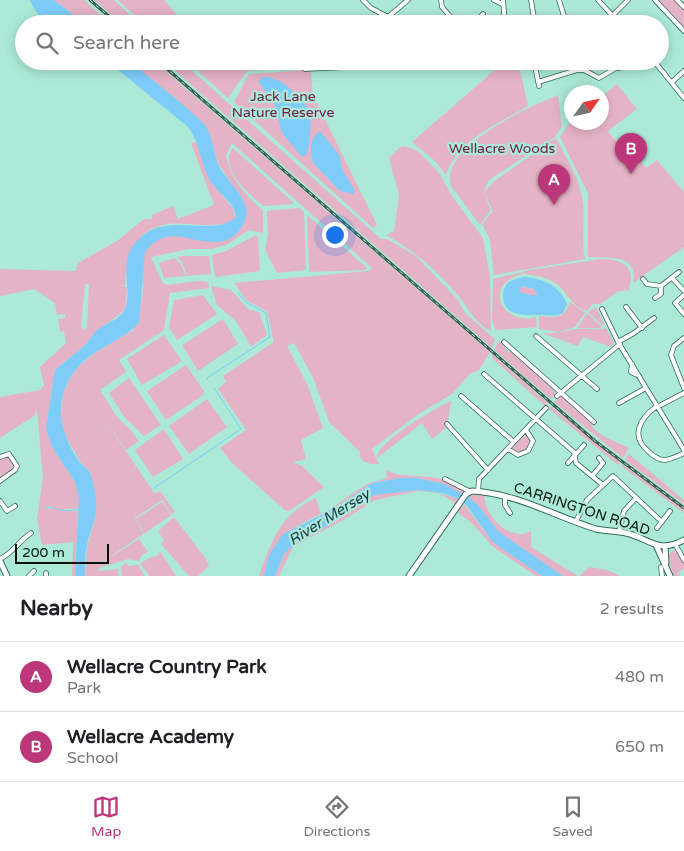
<!DOCTYPE html>
<html lang="en">
<head>
<meta charset="utf-8">
<style>
	:root { --surface:#fff; --page:#f2f2f2; --text:#202124; --muted:#757577; --line:#e0e0e0; --accent:#bc377a }
	body { margin:0; font-family:"Varela Round",sans-serif; background:var(--page); color:var(--text) }
	.compass { position:absolute; left:564px; top:85px; width:45px; height:45px; border-radius:50%; background:var(--surface); box-shadow:0 2px 12px #0003; rotate:56deg }
	.scale { position:absolute; left:15px; bottom:12px; width:94px; box-sizing:border-box; padding-left:5px; border:2px solid #00130d; border-top:0; font-size:14px; line-height:18px; white-space:nowrap; color:#00130d; -webkit-text-stroke:4px #acead7; paint-order:stroke }
	.you { position:absolute; left:334px; top:234px; width:18px; height:18px; margin:-12px; border:4px solid #fff; border-radius:50%; background:#1a73e8; box-shadow:0 0 0 8px #1a73e833 }
	.badge { display:grid; place-items:center; width:32px; height:32px; border-radius:50%; background:var(--accent); color:#fff; font-size:16px; font-weight:700 }
	.pin { position:absolute; translate:-50% -41px; filter:drop-shadow(0 1px 2px #0008) }
	.pin::after { content:''; position:absolute; top:26px; width:18px; height:15px; background:inherit; clip-path:polygon(0 0,100% 0,50% 100%) }
	.list { margin:0; padding:0; list-style:none }
	h2 { display:flex; justify-content:space-between; align-items:center; height:65px; margin:0; padding:0 20px; font-size:21px }
	h2 small { font-size:16px; font-weight:400; color:var(--muted) }
	.list li { display:grid; grid-template-columns:32px 1fr auto; gap:15px; align-items:center; box-sizing:border-box; height:70px; padding:0 20px; border-top:1px solid var(--line) }
	.list b { display:block; font-size:19px; white-space:nowrap }
	.list p { margin:0; font-size:16px; white-space:nowrap; color:var(--muted) }
	.list em { font-size:16px; font-style:normal; color:var(--muted) }
	.icon { flex:none; width:28px; height:28px; fill:none; stroke:currentColor; stroke-width:2; stroke-linecap:round; stroke-linejoin:round }
	.map { position:relative; flex:none; width:684px; height:576px; overflow:hidden }
	.search { position:absolute; background:var(--surface); box-shadow:0 2px 12px #0003; left:15px; right:15px; top:15px; height:55px; display:flex; align-items:center; gap:12px; box-sizing:border-box; padding:0 18px; border-radius:28px; color:var(--muted); font-size:19px }
	.sheet { height:205px; background:var(--surface) }
	nav { display:flex; justify-content:space-around; align-items:center; box-sizing:border-box; height:70px; border-top:1px solid var(--line); background:var(--surface); font-size:14px; color:var(--muted) }
	nav a { display:grid; justify-items:center; gap:2px }
	nav .on { color:var(--accent) }
	.map>svg:first-child { display:block }
</style>
</head>
<body>
<div class="map">
<svg width="684" height="576" viewBox="0 0 684 576">
	<rect width="100%" height="100%" fill="#acead7"/>
	<path fill="#e5b3c6" fill-rule="evenodd" d="M54,0H84L111,24H85Z
		M94,0H114L140,24H122Z
		M118,0H164L185,24H144Z
		M657,0H674L684,10V29Z
		M130,61H154L490,352L479,370L470,374L452,394L420,413L372,449L379,464C370,465 359,463 360,452L329,422L314,380L296,346L293,343L287,346L307,384L323,428L301,440L306,459L293,462L302,466L324,487L289,511H286L234,465L220,448L246,430L218,389L226,382L223,376L274,342L267,312L246,300L234,283L369,271L372,268L232,143L226,155C230,179 245,194 263,211V233L249,230L226,245L211,249H189L151,257L162,282L166,285L198,281L208,282L209,288L170,293L164,330L119,360L126,372L100,390L117,417L129,428L139,441L126,450L100,413L155,494L160,491L175,512L171,514L162,500L135,518L143,534L98,565L139,539L148,552L141,556L139,561L128,559L98,568V571L118,569L119,576H85L87,547L95,518L96,503L89,471L81,463L64,434L60,423L63,393L70,378L80,365L96,352L133,330C136,319 140,308 142,297C145,283 139,263 145,251C159,221 201,245 224,241C230,239 235,234 240,230L233,186L219,165L204,124Z
		M164,61H181L381,239H387L416,256L458,300L465,313L495,339L492,348Z
		M187,61H203L200,67L205,61H289L300,68L247,71L228,98Z
		M505,61H518L528,106C498,124 458,139 446,175L435,161L412,142Z
		M306,70L311,72L313,95L377,225L373,228L234,102L249,74Z
		M617,84L637,109L608,131C612,138 622,145 623,152L626,154L634,153L646,168L657,160L684,192V247L633,283C640,251 602,259 588,257V193L560,137L571,121L602,122V96Z
		M558,95L562,127L554,138L490,179C481,192 485,197 491,210L480,225L451,186C438,148 530,106 558,95Z
		M556,138C567,159 581,180 583,204C585,222 581,240 585,259L494,275L490,240L482,224L493,211L484,193L493,182Z
		M197,142L213,184L232,207L236,218C227,225 221,224 211,225C196,226 178,221 164,225C134,231 126,259 125,285H119L125,286L127,289L126,306L122,313L96,331L84,346L55,370L46,428L58,456L75,482L79,498V508L60,510L49,506L43,508L78,511L75,576H72L73,542L42,545L37,519L43,478L37,410L34,416L0,438V397L40,390L44,385L40,367L66,343L64,331L60,332L58,319L65,318V314L57,315L55,303L35,289L0,296V269L76,271L78,263L117,241L144,219H152V215L173,206L178,219L214,205L191,143ZM85,284H89L87,328L84,330L81,326Z
		M405,146L419,152L440,174L452,196L483,238L490,277L491,331C476,325 469,309 460,298C440,273 414,250 386,235L394,231L399,195L389,158L400,147Z
		M233,148L293,202V204L264,206C250,196 217,167 233,148Z
		M299,208L304,212L306,270L277,273L265,250L268,235L267,211Z
		M307,215L367,268L366,270L309,272Z
		M256,235L258,237L260,271L215,277L212,255L226,251Z
		M182,256H209L211,274L187,276L182,262L177,257Z
		M174,258L181,264L186,276L164,278L159,263Z
		M601,259C613,259 630,261 631,277C631,282 629,285 629,290L617,292L600,304H593L587,311C573,308 568,294 558,285C549,278 536,275 524,274V271Z
		M523,272V274C480,285 504,327 536,317L537,327L495,330L492,319L493,279Z
		M211,286L231,290L248,309L259,312L267,335L251,347L236,321L217,305Z
		M521,286L534,289L539,295H530L519,292Z
		M203,295L217,314L177,340L169,327L174,300Z
		M570,302L585,313L575,327L559,332L539,329V316C554,317 564,320 570,302Z
		M596,307L605,326H603L588,312Z
		M587,313L602,327L601,328H577Z
		M223,319L238,344L198,371L182,345Z
		M606,328L614,343L611,347L583,337L578,346L544,334L545,333C557,334 566,330 578,329C588,328 596,331 606,328Z
		M164,335L182,361L142,385L127,359Z
		M499,341L506,346L505,349L509,352H512L553,389L556,394L551,399L494,350Z
		M492,354L548,403L545,406L492,358Z
		M186,365L204,391L203,395L166,420L147,391Z
		M129,378L161,425L144,436L125,418L109,393Z
		M561,395L594,424L592,427L603,436L629,448L623,458L554,402Z
		M207,399L227,427L189,454L169,426Z
		M451,401L447,427L432,439L422,423L377,458C377,441 436,408 451,401Z
		M551,406L620,462L618,465L549,409Z
		M164,429L183,459L153,477L135,450Z
		M527,433L531,444L526,451L519,453L510,449Z
		M629,454L684,500V504L625,460Z
		M7,455L15,467L0,479V458Z
		M622,464L682,508L684,513L621,466Z
		M386,470C406,482 444,468 464,492L463,495L444,484L417,478H401L372,483L349,500L297,526L269,555L264,576H259C271,542 281,513 316,498L321,515L367,484L387,478Z
		M428,490L459,499L454,506L453,501L438,493L419,491L375,500L345,519L293,547L279,576H275L284,554L290,546L327,526L374,495L393,491Z
		M471,494L485,495C483,512 503,534 520,534C524,535 528,532 531,531V547L578,576H563L507,539C492,527 483,510 468,497Z
		M162,502L171,515L144,534L136,519Z
		M464,504L492,541L542,576H536L492,546L473,524L457,512Z
		M174,517L206,559L209,566L198,576H189L161,544L164,541L158,531Z
		M674,550L684,562V568L678,573L680,576H674L670,565L669,554Z
		M160,551L176,576H150L140,564L149,558L157,556Z
		M127,563L128,566L138,565L145,576H122L121,566Z
		M590,567L607,570L620,576H579Z"/>
	<path fill="#7ecdf9" fill-rule="evenodd" d="M30,0H54L85,24C61,24 40,27 30,0Z
		M107,61H130C154,82 181,101 203,123C213,133 213,153 219,166C230,187 258,203 241,228C238,233 232,238 227,240C197,250 170,219 145,252L139,323C122,341 97,347 80,365C51,396 58,431 80,463C83,466 87,468 89,471C93,478 95,492 96,501C98,516 90,531 87,545C85,555 85,566 85,576H75L79,498L75,482L52,447L46,428L55,370C64,362 75,354 84,346C89,341 92,335 96,331C104,324 118,320 124,311C136,290 111,258 145,234C172,214 216,237 236,217C235,204 221,195 213,185C201,168 201,144 188,127Z
		M264,77C283,77 300,97 311,112L309,146L306,155L302,157L282,133L275,105L258,81Z
		M320,131L340,156L342,169L354,189V194L340,191L313,163C310,151 309,138 320,131Z
		M524,277C544,279 559,285 567,304L563,313C555,317 549,315 540,315C531,315 521,316 512,312C501,307 500,289 509,282C514,279 519,278 524,277ZM522,286L534,289L538,295H530L519,292Z
		M401,478H417L444,484L468,497L478,505L499,532L563,576H542L501,548L492,541L467,506L459,499L442,493L418,490L374,495L327,526L299,540L284,554L275,576H264L269,555L283,534L333,509L372,483Z"/>
	<g fill="none" stroke-linecap="round" stroke-linejoin="round">
		<path stroke="#7ecdf9" stroke-width="1" d="M208,380L207,378L270,337L266,313L246,302L238,293
			M154,488L241,429L214,388
			M44,508L49,507L65,511L80,509"/>
		<g stroke="#306b5b" stroke-width="5.5">
			<path id="minor" d="M363,0L371,8L388,17L408,0
				M441,0L442,7L457,24
				M494,0L502,4
				M503,0L505,24
				M531,0L535,24
				M559,0L564,16
				M598,0L620,24
				M655,0L684,31
				M677,0L684,7
				M612,16L628,0
				M475,24L483,14
				M293,61L305,69L348,67L358,61
				M534,61L539,86
				M615,61L619,68
				M654,61L684,98
				M538,82L577,70H584L599,78L628,61
				M672,82L684,71
				M672,278L684,291
				M643,279L647,284L661,286L679,272
				M684,295L675,303L684,314
				M655,298L661,294V286
				M626,307L642,328
				M602,309L618,342L684,450
				M536,336L597,389
				M684,338L674,346L671,355L684,388
				M504,342L594,422
				M618,342L634,333L654,318
				M632,364L631,372L639,376
				M484,374L574,452L576,463L603,485
				M461,396L514,442
				M557,396L620,344
				M619,403L646,388
				M657,406C640,418 630,436 648,451C653,456 659,460 665,460C672,459 678,456 684,453
				M657,407L684,393
				M447,424L488,470
				M508,449L518,455L528,451L533,441L526,430
				M0,457L9,454L17,466L15,470L0,481
				M568,463L584,445
				M592,476L603,463L599,458
				M445,479L471,492
				M478,492L479,479L546,408
				M505,496V505L510,513
				M0,501L7,511L15,506
				M576,521L587,500L613,476L662,522
				M657,528L670,511
				M619,532L624,511L635,499
				M675,544L684,560
				M0,559C13,553 19,541 31,533
				M661,567L662,576
				M29,576L34,571
				M46,576V573"/>
		</g>
		<g stroke="#306b5b" stroke-width="7">
			<path id="major" d="M656,545L670,576
				M665,546L666,563
				M0,561L7,576
				M409,576L466,494L472,491C520,494 553,516 596,529C606,531 617,531 626,533C651,539 657,554 684,540"/>
		</g>
		<use href="#minor" stroke="#fff" stroke-width="4"/>
		<use href="#major" stroke="#fff" stroke-width="5"/>
		<g stroke="#3c5e53" stroke-width="3">
			<path id="rail" d="M90,0L118,24
				M158,61L595,441L684,508"/>
		</g>
		<use href="#rail" stroke="#acead7" stroke-width="1" stroke-dasharray="4" stroke-linecap="butt"/>
	</g>
	<g text-anchor="middle" dominant-baseline="central" stroke-width="4.5" stroke-linejoin="round" paint-order="stroke">
		<g font-size="14" fill="#711846" stroke="#acead7">
			<text x="283" y="96">Jack Lane<tspan x="283" dy="16">Nature Reserve</tspan></text>
			<text x="502" y="148">Wellacre Woods</text>
		</g>
		<g font-size="14" fill="#00130d" stroke="#acead7">
			<text transform="translate(582 509) rotate(18)">CARRINGTON ROAD</text>
		</g>
		<g font-size="15" font-style="italic" fill="#183b4e" stroke="#acead7">
			<text transform="translate(329 517) rotate(-32)">River Mersey</text>
		</g>
	</g>
</svg>
<svg class="compass" viewBox="-18 -18 36 36"><path d="M0-13l5 13h-10z" fill="#e53935"/><path d="M0 13l5-13h-10z" fill="#757577"/></svg>
<div class="scale">200 m</div>
<div class="you"></div>
<div class="pin badge" style="left:554px;top:205px">A</div>
<div class="pin badge" style="left:631px;top:174px">B</div>
<div class="search"><svg class="icon" aria-label="search" viewBox="0 0 24 24"><circle cx="10" cy="10" r="6"/><path d="M15 15l6 6"/></svg>Search here</div>
</div>
<section class="sheet">
<h2>Nearby<small>2 results</small></h2>
<ul class="list">
<li><span class="badge">A</span><div><b>Wellacre Country Park</b><p>Park</p></div><em>480 m</em></li>
<li><span class="badge">B</span><div><b>Wellacre Academy</b><p>School</p></div><em>650 m</em></li>
</ul>
</section>
<nav>
<a class="on"><svg class="icon" aria-label="map" viewBox="0 0 24 24"><path d="M3 6l6-2 6 2 6-2v14l-6 2-6-2-6 2zM9 4v14M15 6v14"/></svg>Map</a>
<a><svg class="icon" aria-label="directions" viewBox="0 0 24 24"><path d="M12 3l9 9-9 9-9-9zM9 14v-3h6M13 9l2 2-2 2"/></svg>Directions</a>
<a><svg class="icon" aria-label="saved" viewBox="0 0 24 24"><path d="M7 4h10v16l-5-4-5 4z"/></svg>Saved</a>
</nav>
</body>
</html>
